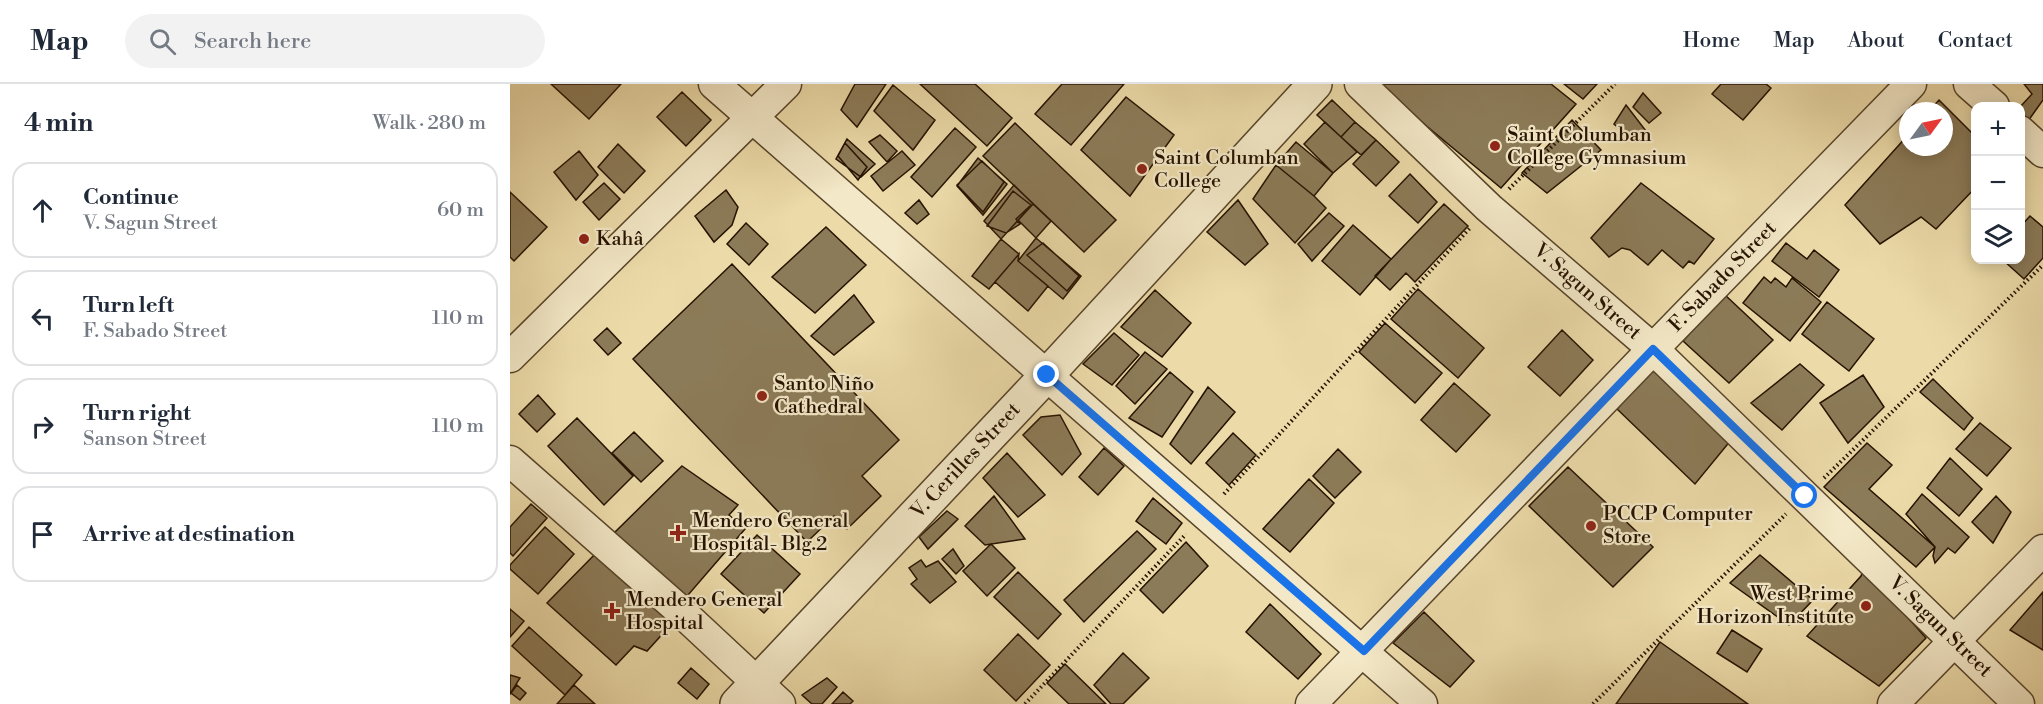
<!DOCTYPE html>
<html lang="en">
<head>
<meta charset="utf-8">
<style>
	:root { --surface:#fff; --page:#f2f2f3; --text:#1f2937; --muted:#747a83; --line:#e0e1e3 }
	body { margin:0; font-family:"Libre Bodoni",serif; background:var(--page); color:var(--text) }
	.controls { position:absolute; right:18px; top:18px; display:grid; overflow:hidden; border-radius:12px; box-shadow:0 3px 15px #0003 }
	.controls button { width:54px; height:54px; display:grid; place-items:center; padding:0; border:0; border-bottom:2px solid var(--line); background:var(--surface); color:var(--text); font:30px sans-serif }
	.compass { position:absolute; left:1389px; top:18px; width:54px; height:54px; border-radius:50%; background:var(--surface); box-shadow:0 3px 15px #0003; rotate:57deg }
	.stop { position:absolute; width:18px; height:18px; margin:-14px; border:4px solid #1a73e8; border-radius:50%; background:#fff }
	.stop.end { background:#1a73e8; border-color:#fff; box-shadow:0 2px 6px #0008 }
	.list { margin:0; padding:0; list-style:none }
	h2 { display:flex; justify-content:space-between; align-items:center; height:78px; margin:0; padding:0 24px; font-size:26px }
	h2 small { font-size:20px; font-weight:400; color:var(--muted) }
	.list li { display:grid; grid-template-columns:39px 1fr auto; gap:18px; align-items:center; box-sizing:border-box; height:96px; margin:0 12px 12px; padding:0 12px; border:2px solid var(--line); border-radius:18px }
	.list b { display:block; font-size:22px; white-space:nowrap }
	.list p { margin:0; font-size:20px; white-space:nowrap; color:var(--muted) }
	.list em { font-size:20px; font-style:normal; color:var(--muted) }
	.icon { flex:none; width:33px; height:33px; fill:none; stroke:currentColor; stroke-width:2; stroke-linecap:round; stroke-linejoin:round }
	.map { position:relative; flex:none; width:1533px; height:620px; overflow:hidden }
	header { display:flex; align-items:center; gap:36px; box-sizing:border-box; height:84px; padding:0 30px; background:var(--surface); border-bottom:2px solid var(--line) }
	header strong { font-size:28px }
	nav { display:flex; gap:33px; margin-inline-start:auto; font-size:21px }
	.search { width:420px; height:54px; background:var(--page); display:flex; align-items:center; gap:15px; box-sizing:border-box; padding:0 21px; border-radius:33px; color:var(--muted); font-size:22px }
	main { display:flex }
	aside { flex:1; background:var(--surface) }
	.map>svg:first-child { display:block }
</style>
</head>
<body>
<header>
<strong>Map</strong>
<div class="search"><svg class="icon" aria-label="search" viewBox="0 0 24 24"><circle cx="10" cy="10" r="6"/><path d="M15 15l6 6"/></svg>Search here</div>
<nav><a>Home</a><a>Map</a><a>About</a><a>Contact</a></nav>
</header>
<main>
<aside>
<h2>4 min<small>Walk · 280 m</small></h2>
<ul class="list">
<li><svg class="icon" aria-label="ahead" viewBox="0 0 24 24"><path d="M12 20V5M6 11l6-6 6 6"/></svg><div><b>Continue</b><p>V. Sagun Street</p></div><em>60 m</em></li>
<li><svg class="icon" aria-label="left" viewBox="0 0 24 24"><path d="M17 20v-9H6M10 6l-5 5 5 5"/></svg><div><b>Turn left</b><p>F. Sabado Street</p></div><em>110 m</em></li>
<li><svg class="icon" aria-label="right" viewBox="0 0 24 24"><path d="M7 20v-9h11M14 6l5 5-5 5"/></svg><div><b>Turn right</b><p>Sanson Street</p></div><em>110 m</em></li>
<li><svg class="icon" aria-label="arrive" viewBox="0 0 24 24"><path d="M6 21V4h12l-3 4 3 4H6"/></svg><div><b>Arrive at destination</b></div></li>
</ul>
</aside>
<div class="map">
<svg width="1533" height="620" viewBox="0 0 1533 620">
	<rect width="100%" height="100%" fill="#ecdba9"/>
	<filter id="stains"><feTurbulence type="fractalNoise" baseFrequency=".00333" numOctaves="4"/><feColorMatrix values="0 0 0 0 .2 0 0 0 0 .09 0 0 0 0 .02 0 0 0 .5 -.17"/></filter>
	<radialGradient id="worn" r=".72"><stop offset=".6" stop-color="#630" stop-opacity="0"/><stop offset="1" stop-color="#630" stop-opacity=".3"/></radialGradient>
	<path fill="#8c7b58" stroke="#251200" stroke-width="1.5" d="M41,0H111L79,35Z
		M345,0H376L347,43L331,26Z
		M410,0H465L502,34L477,62Z
		M552,0H614L561,61L525,30Z
		M866,0H1041L1066,20L991,104Z
		M1054,0H1087L1073,15Z
		M1211,0H1256L1261,4L1233,36L1202,10Z
		M1514,0H1533V16L1518,37L1510,30V23L1522,10Z
		M383,1L425,36L403,66L364,27Z
		M172,8L201,36L176,62L147,33Z
		M1133,9L1151,29L1139,39L1123,23Z
		M616,13L664,51L620,112L571,66Z
		M822,16L845,38L831,53L807,31Z
		M1429,16L1466,53V103L1426,145L1411,133L1370,160L1335,121L1398,51V63H1434V27H1419Z
		M1116,21L1136,47L1122,55L1104,40Z
		M1062,36L1091,66L1037,109L1012,89Z
		M815,38L847,68L823,89L794,60Z
		M845,38L866,56L851,71L831,53Z
		M505,39L606,136L574,168L473,72Z
		M445,44L466,63L422,113L401,93Z
		M370,51L387,67L377,78L359,58Z
		M337,55L365,80L351,93L326,75Z
		M866,56L889,78L866,102L843,80Z
		M786,58L823,89L804,112L766,81Z
		M335,59L357,83L348,96L328,72Z
		M108,60L135,87L114,109L88,83Z
		M69,67L88,91L66,116L44,88Z
		M392,67L405,81L373,107L361,92Z
		M468,74L497,100L473,131L447,102Z
		M472,77L494,98L473,128L447,101Z
		M766,81L804,112L816,124L785,159L743,115Z
		M900,90L927,118L908,139L879,112Z
		M94,99L110,115L89,136L73,118Z
		M1131,99L1204,155L1184,180L1179,177L1173,184L1152,166L1138,181L1120,166L1112,164L1099,173L1081,154Z
		M504,101L523,120L491,155L474,137Z
		M216,106L228,123L222,141L204,158L185,132Z
		M503,107L521,121L506,135L510,140L496,149L477,142Z
		M0,108L37,143L4,177L0,173Z
		M409,116L419,130L407,140L395,129Z
		M728,116L758,160L735,181L697,148Z
		M523,120L541,137L526,154L508,136Z
		M934,120L958,142L905,198L896,189L880,206L865,192Z
		M819,129L834,142L802,177L788,160Z
		M1520,132L1533,143V174L1514,195L1493,176H1510V143Z
		M236,139L258,160L239,181L217,160Z
		M843,141L881,175L850,211L812,177Z
		M316,143L356,181L305,229L262,193Z
		M526,154L571,192L553,215L508,177Z
		M491,155L509,170L479,205L462,192Z
		M533,159L569,192L557,207L517,171Z
		M1276,159L1297,175L1304,166L1329,186L1309,213L1262,177Z
		M509,170L508,177L538,202L518,227L485,198Z
		M222,180L389,356L352,392L371,412L337,445L324,432L297,458L123,275Z
		M1254,193L1261,199L1265,194L1276,203L1282,194L1311,218L1280,257L1233,219Z
		M908,205L974,264L948,294L881,235Z
		M645,206L681,239L652,273L611,243Z
		M1214,210L1263,256L1219,299L1173,257Z
		M344,211L364,238L324,271L301,252Z
		M1317,218L1364,255L1339,287L1292,250Z
		M875,239L932,289L905,319L849,268Z
		M97,244L111,259L98,271L84,256Z
		M1052,246L1083,276L1050,312L1018,283Z
		M604,249L629,271L602,301L573,280Z
		M635,268L657,285L625,320L606,302Z
		M1290,280L1314,301L1272,346L1241,319Z
		M1144,281L1221,356L1185,400L1107,325Z
		M660,288L683,308L652,353L619,334Z
		M1353,291L1374,323L1338,359L1310,319Z
		M1423,295L1463,334L1454,346L1410,308Z
		M944,299L980,331L946,368L911,336Z
		M698,303L725,328L681,380L660,360Z
		M28,311L45,330L27,348L9,330Z
		M550,331L571,370L552,391L513,351L531,333Z
		M67,334L123,392L94,421L38,362Z
		M1470,339L1501,364L1477,392L1446,365Z
		M124,348L153,377L131,398L102,369Z
		M723,349L746,371L719,401L696,379Z
		M1357,359L1382,381L1359,405L1425,463L1406,483L1314,403Z
		M594,364L614,382L588,411L569,393Z
		M828,365L851,388L825,414L803,392Z
		M497,369L535,411L508,433L473,394Z
		M1440,374L1472,405L1449,432L1417,404Z
		M172,382L228,421L219,431L235,445L172,518L101,452Z
		M1058,383L1143,463L1103,503L1019,422Z
		M799,395L824,419L780,468L753,445Z
		M1412,410L1459,453L1445,469L1438,464L1425,479L1423,472L1425,463L1396,430Z
		M484,412L515,455L475,461L455,442Z
		M1486,412L1501,428L1483,459L1462,438Z
		M643,414L672,439L656,460L626,437Z
		M21,420L37,434L3,472L0,469V443Z
		M437,427L448,435L418,465L409,453Z
		M35,443L64,470L28,510L0,485V481Z
		M627,447L646,465L574,538L554,516Z
		M247,451L290,490L254,529L211,490Z
		M676,458L698,482L653,529L630,506Z
		M481,460L505,484L477,512L453,487Z
		M90,465L167,534L137,567L124,562L106,581L37,519Z
		M443,465L454,482L446,490L432,475Z
		M1250,471L1303,516L1279,541L1220,499Z
		M411,476L416,483L428,477L446,498L420,519L401,500L407,495L399,484Z
		M1354,484L1416,554L1369,602L1297,552L1351,492Z
		M508,488L551,530L528,555L484,513Z
		M1533,508V566L1500,546Z
		M760,520L811,570L788,595L736,548Z
		M0,525L14,537L0,553Z
		M914,528L964,577L940,603L883,559Z
		M19,543L72,591L55,611L2,562Z
		M1222,546L1252,565L1237,588L1207,569Z
		M508,550L540,581L506,617L474,586Z
		M1150,558L1238,620H1106Z
		M613,569L639,594L613,620H601L584,601Z
		M555,580L596,620H559L537,599Z
		M181,584L199,600L187,615L168,599Z
		M0,591L10,594L0,610Z
		M317,594L327,603L312,620H302L292,611Z
		M7,601L16,609L10,616L1,609Z
		M64,601L85,620H47Z
		M333,608L343,617L340,620H322Z"/>
	<g fill="none" stroke-linecap="round" stroke-linejoin="round">
		<g stroke="#57442a" stroke-width="33">
			<path id="minor" d="M204,0L912,620
				M850,0L979,124L1143,265L1509,620
				M1459,0L1484,22
				M1510,47L1533,68
				M0,273L276,0
				M0,377L166,523L270,620
				M801,620L1143,265L1401,0
				M1383,620L1533,466"/>
		</g>
		<g stroke="#57442a" stroke-width="36">
			<path id="tertiary" d="M227,620L537,291L805,0"/>
		</g>
		<path stroke="#251200" stroke-width="4" stroke-dasharray="1.5 3" stroke-linecap="butt" d="M999,105L1105,0
			M1314,394L1533,181
			M714,410L960,144
			M515,620L676,450
			M1083,620L1276,430"/>
		<use href="#minor" stroke="#f3e8c7" stroke-width="30"/>
		<use href="#tertiary" stroke="#f3e8c7" stroke-width="33"/>
	</g>
	<g fill="none" stroke-linecap="round" stroke-linejoin="round">
		<path stroke="#1a73e8" stroke-width="8" d="M537,291L854,567L1143,265L1295,412"/>
	</g>
	<g fill="#8f2418" stroke="#f3e8c7" stroke-width="2">
		<circle cx="985" cy="62" r="6"/>
		<circle cx="632" cy="85" r="6"/>
		<circle cx="74" cy="155" r="6"/>
		<circle cx="252" cy="312" r="6"/>
		<circle cx="1081" cy="442" r="6"/>
		<path d="M165 440h6v6h6v6h-6v6h-6v-6h-6v-6h6z"/>
		<circle cx="1356" cy="522" r="6"/>
		<path d="M99 518h6v6h6v6h-6v6h-6v-6h-6v-6h6z"/>
	</g>
	<g text-anchor="middle" dominant-baseline="central" stroke-width="4.5" stroke-linejoin="round" paint-order="stroke">
		<g font-size="20" fill="#251200" stroke="#f3e8c7" text-anchor="start">
			<text x="997" y="51">Saint Columban<tspan x="997" dy="23">College Gymnasium</tspan></text>
			<text x="644" y="74">Saint Columban<tspan x="644" dy="23">College</tspan></text>
			<text x="86" y="155">Kahâ</text>
			<text x="264" y="300">Santo Niño<tspan x="264" dy="23">Cathedral</tspan></text>
			<text x="1093" y="430">PCCP Computer<tspan x="1093" dy="23">Store</tspan></text>
			<text x="182" y="437">Mendero General<tspan x="182" dy="23">Hospital- Blg.2</tspan></text>
			<text x="1344" y="510" text-anchor="end">West Prime<tspan x="1344" dy="23">Horizon Institute</tspan></text>
			<text x="116" y="516">Mendero General<tspan x="116" dy="23">Hospital</tspan></text>
		</g>
		<g font-size="20" fill="#251200" stroke="#f3e8c7">
			<text transform="translate(1213 193) rotate(-46)">F. Sabado Street</text>
			<text transform="translate(1077 208) rotate(41)">V. Sagun Street</text>
			<text transform="translate(456 377) rotate(-47)">V. Cerilles Street</text>
			<text transform="translate(1430 543) rotate(44)">V. Sagun Street</text>
		</g>
	</g>
	<rect width="100%" height="100%" filter="url(#stains)"/>
	<rect width="100%" height="100%" fill="url(#worn)"/>
</svg>
<div class="controls">
<button>+</button>
<button>−</button>
<button><svg class="icon" aria-label="layers" viewBox="0 0 24 24"><path d="M12 4l9 5-9 5-9-5zM3 14l9 5 9-5"/></svg></button>
</div>
<svg class="compass" viewBox="-18 -18 36 36"><path d="M0-13l5 13h-10z" fill="#e53935"/><path d="M0 13l5-13h-10z" fill="#747a83"/></svg>
<div class="stop" style="left:1295px;top:412px"></div>
<div class="stop end" style="left:537px;top:291px"></div>
</div>
</main>
</body>
</html>
